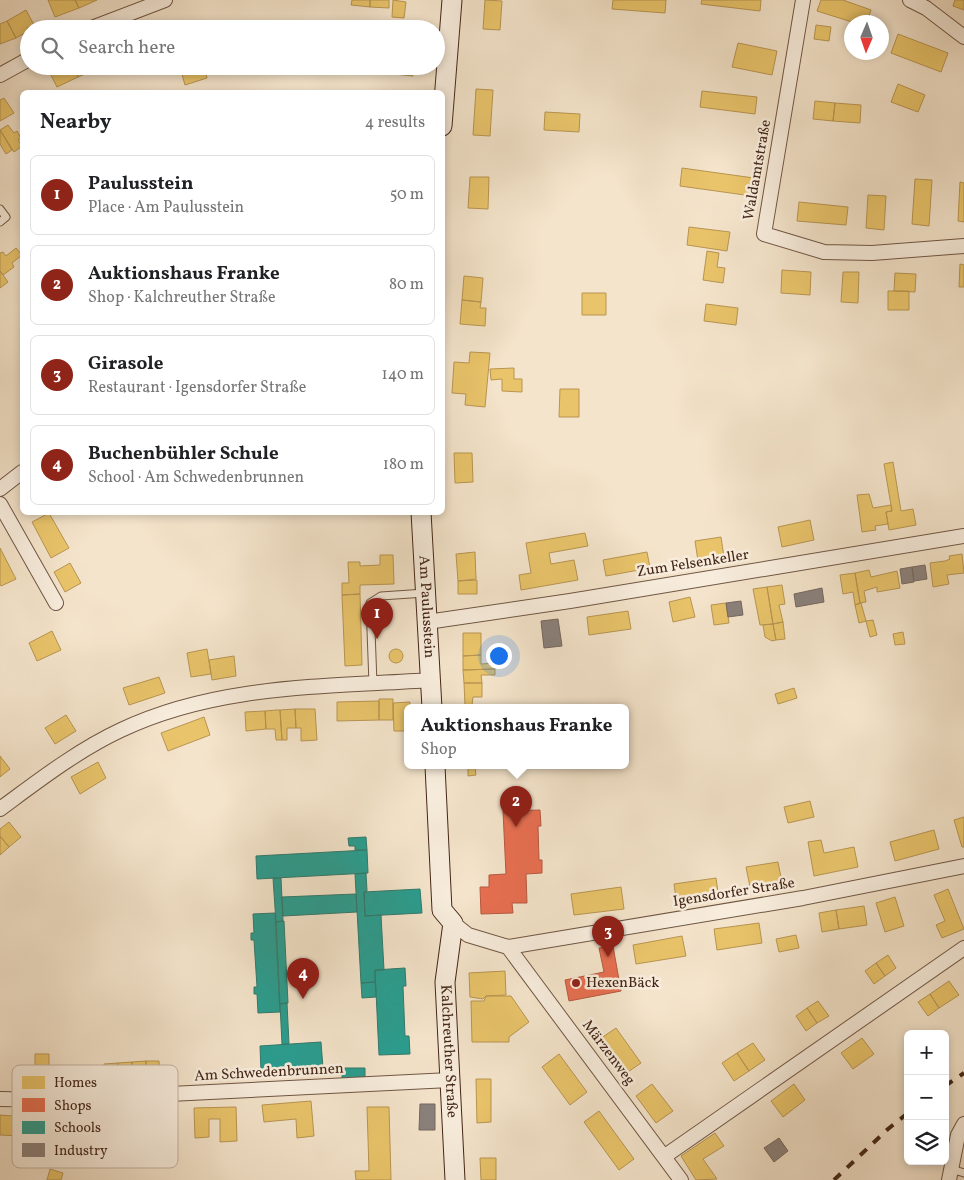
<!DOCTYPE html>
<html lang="en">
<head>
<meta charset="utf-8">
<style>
	:root { --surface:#fff; --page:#f2f2f2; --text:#202124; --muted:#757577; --line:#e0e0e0; --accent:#8f2418 }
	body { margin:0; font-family:Vollkorn,serif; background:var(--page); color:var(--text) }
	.controls { position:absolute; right:15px; bottom:15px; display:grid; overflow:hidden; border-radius:8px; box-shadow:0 2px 8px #0003 }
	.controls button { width:45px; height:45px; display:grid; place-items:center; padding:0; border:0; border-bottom:1px solid var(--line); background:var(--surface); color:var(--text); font:25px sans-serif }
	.compass { position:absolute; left:844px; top:15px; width:45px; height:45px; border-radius:50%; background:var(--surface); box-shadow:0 2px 8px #0003; rotate:182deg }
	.you { position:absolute; left:498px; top:655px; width:18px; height:18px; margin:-12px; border:4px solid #fff; border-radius:50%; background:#1a73e8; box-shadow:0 0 0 8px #1a73e833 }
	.badge { display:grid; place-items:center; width:32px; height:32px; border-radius:50%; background:var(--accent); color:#fff; font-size:16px; font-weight:700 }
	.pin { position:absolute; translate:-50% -41px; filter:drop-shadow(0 1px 2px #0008) }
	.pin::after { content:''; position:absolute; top:26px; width:18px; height:15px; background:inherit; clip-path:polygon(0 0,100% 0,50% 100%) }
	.popup { position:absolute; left:404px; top:704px; width:225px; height:65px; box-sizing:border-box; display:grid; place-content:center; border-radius:8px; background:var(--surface); filter:drop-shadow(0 1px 4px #0005); font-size:16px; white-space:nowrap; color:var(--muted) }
	.popup b { font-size:19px; color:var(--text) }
	.popup::after { content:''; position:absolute; left:50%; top:100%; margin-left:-10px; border:10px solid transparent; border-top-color:var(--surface) }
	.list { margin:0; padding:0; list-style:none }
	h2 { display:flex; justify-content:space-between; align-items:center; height:65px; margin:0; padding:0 20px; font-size:21px }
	h2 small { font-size:16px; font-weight:400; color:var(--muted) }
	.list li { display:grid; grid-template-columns:32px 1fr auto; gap:15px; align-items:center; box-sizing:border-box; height:80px; margin:0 10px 10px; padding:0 10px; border:1px solid var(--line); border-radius:8px }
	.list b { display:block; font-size:19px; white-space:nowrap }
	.list p { margin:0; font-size:16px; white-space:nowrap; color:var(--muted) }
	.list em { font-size:16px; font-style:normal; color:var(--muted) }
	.icon { flex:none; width:28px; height:28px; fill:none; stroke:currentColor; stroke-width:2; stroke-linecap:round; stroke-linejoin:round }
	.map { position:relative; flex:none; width:964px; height:1180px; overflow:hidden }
	.search { position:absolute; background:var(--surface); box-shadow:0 2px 8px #0003; left:20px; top:20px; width:425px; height:55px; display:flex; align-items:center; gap:12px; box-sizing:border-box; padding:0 18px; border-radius:28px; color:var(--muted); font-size:19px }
	.panel { position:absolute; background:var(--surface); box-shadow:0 2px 8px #0003; left:20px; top:90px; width:425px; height:425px; border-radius:8px }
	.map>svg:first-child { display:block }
</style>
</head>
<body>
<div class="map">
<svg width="964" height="1180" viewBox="0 0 964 1180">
	<rect width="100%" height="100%" fill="#f4e4cb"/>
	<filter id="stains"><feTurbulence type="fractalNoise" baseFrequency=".004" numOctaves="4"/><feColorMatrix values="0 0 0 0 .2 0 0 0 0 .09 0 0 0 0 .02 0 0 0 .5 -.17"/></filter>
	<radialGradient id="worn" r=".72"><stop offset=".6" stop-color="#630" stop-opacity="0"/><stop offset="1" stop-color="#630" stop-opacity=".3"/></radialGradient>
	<path fill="#e9c46a" stroke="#b89551" d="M48,0H75L79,8L55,17Z
		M75,0H97L79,8Z
		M352,0H370V7L351,5Z
		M370,0H389V8L370,7Z
		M393,0L406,2L404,18L392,17Z
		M485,0L502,1L500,30L483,29Z
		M613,0H666L665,13L612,9Z
		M702,0H761L760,11L701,4Z
		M821,0H843L871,10L867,22H852L817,11Z
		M955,0H964V10L953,6Z
		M26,10L34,25L27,28L29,31L16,38L7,21Z
		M7,21L16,38L0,44V24Z
		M171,22L173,29H152Z
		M816,25L831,27L829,41L814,39Z
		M898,34L948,53L941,72L891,53Z
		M738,43L777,51L772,75L732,67Z
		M64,66H73L78,77L57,87L50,73Z
		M73,66H98L99,68L78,77Z
		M197,66H204L207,78L185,85L181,71Z
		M394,66H414L413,76L394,74Z
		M898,84L925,95L918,112L891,102Z
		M476,89L493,90L490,136L473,135Z
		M702,91L757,97L755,114L700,107Z
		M4,98L14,113L0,121V100Z
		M815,101L835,103L833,121L813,119Z
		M835,103L861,105L860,123L833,121Z
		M545,112L580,114L579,132L544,130Z
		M8,125L14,133L17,131L21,138L18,140L22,146L14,152L0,130Z
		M0,130L12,150L6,154L0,144Z
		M682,168L754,178L752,196L680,186Z
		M470,177H489L488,209L468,208Z
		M915,179L932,180L929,226L912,224Z
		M960,182L964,183V222L958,221Z
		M868,195L886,196L884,230L866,228Z
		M799,202L848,207L846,225L797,221Z
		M689,227L730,232L727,251L687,245Z
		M16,248L22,255L12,263L14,267L3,275L0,271V253L3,252L6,256Z
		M707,251L719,253L717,267L725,268L723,283L703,280Z
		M960,264L964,265V287H959Z
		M782,270L811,272L810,295L781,293Z
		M0,271L8,282L0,288Z
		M843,272H859L858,303L841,302Z
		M895,273L916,274L915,292L894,291Z
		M464,276L483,278L481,302L462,300Z
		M888,291H909V310H888Z
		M582,293H606V315H582Z
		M462,300L481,302L480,308H486L485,326L460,324Z
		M706,304L738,308L736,325L704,321Z
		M470,352L490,353L485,407L465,405L466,394L452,393L454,362L469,363Z
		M514,368V379H522V392L502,391V379L491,380L490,369Z
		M560,389H579V417H559Z
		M454,453H472L473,482L455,483Z
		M893,462L901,511L913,509L916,525L889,530L886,512L892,511L884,464Z
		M869,494L873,508L891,505L892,511L886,512L888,524L875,526L876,530L862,532L857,495Z
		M49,513L69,548L51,558L32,522Z
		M810,520L814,540L782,547L778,527Z
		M585,533L588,546L549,553L551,564L574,560L578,580L521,590L519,575L531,573L526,543Z
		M721,537L724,557L698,561L695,541Z
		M0,548L16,579L1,586L0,584Z
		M475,552L476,579L458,581L456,554Z
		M647,552L650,568L606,576L603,560Z
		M962,554L964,573L947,575L949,584L933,587L930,563L945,561L950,559L949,556Z
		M380,555H393L394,584L360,585V594L342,595V583H349L348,562H360V566L380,565Z
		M70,563L81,583L65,592L54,572Z
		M869,570L871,577L897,571L900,588L877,592V587L864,591L866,602L860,603L855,573Z
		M855,573L860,603L855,605L853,592L843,594L840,575Z
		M477,580V594H458V581Z
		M782,585L785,604L779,605L783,622L773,624L767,587Z
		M767,587L773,624L760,625L753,589Z
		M360,594L362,665L345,666L342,595Z
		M690,597L695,617L673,622L669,602Z
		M726,603L729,623L714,625L711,605Z
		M861,603L866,621L859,623L855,605Z
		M628,611L631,629L589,635L587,617Z
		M873,620L877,635L870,637L866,621Z
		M783,622L785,639L776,640L773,624Z
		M773,624L776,640L772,641L765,637L763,625Z
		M52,631L61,650L37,661L29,643Z
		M903,632L905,644L895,645L893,634Z
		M463,633H481V655L463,656Z
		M207,649L211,674L191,677L187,653Z
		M389 656a7 7 0 1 1 14 0a7 7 0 1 1-14 0Z
		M481,655V664L495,663V669L463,670V656Z
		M234,656L236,676L212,680L209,660Z
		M495,669V675H481L482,683H464L463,670Z
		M159,677L165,693L129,705L123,688Z
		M464,683H482V697H473L472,705H465Z
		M794,688L797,698L778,704L775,694Z
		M379,699H393V720H379Z
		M379,701V720L337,721V702Z
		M410,702V708H407V731H394L393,703Z
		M295,709H315L317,740L301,741V728H296Z
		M295,709L296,728H287V740H282L280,710Z
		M277,710H280L282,740H276L275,729H266L265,711Z
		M265,711L266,729L246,731L245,712Z
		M66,715L76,731L55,744L45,728Z
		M204,717L210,735L168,751L161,733Z
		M0,756L10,769L0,777Z
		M98,762L106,778L80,794L71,777Z
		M468,766H486L475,767L476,775L468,776Z
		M810,801L814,817L788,823L784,807Z
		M964,817V847H962L954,820Z
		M9,822L21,837L9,847L0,836V829Z
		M934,830L939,849L895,861L890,842Z
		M0,836L9,847L0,855Z
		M821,840L824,853L854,847L858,867L814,876L808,842Z
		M778,862L782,882L750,887L746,867Z
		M716,878L718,892L676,898L674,884Z
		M621,887L624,909L574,915L571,894Z
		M948,889L964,929L942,938L936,925L945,921L934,895Z
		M895,897L904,926L885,932L876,903Z
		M864,906L867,925L839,929L836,910Z
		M836,910L839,929L822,932L819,913Z
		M759,923L762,943L717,950L714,929Z
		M796,935L799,948L779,952L776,939Z
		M682,936L686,956L636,964L633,945Z
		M888,955L896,968L885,976L876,963Z
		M876,963L885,976L874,984L865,971Z
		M505,971L506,995L486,996L483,999L470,997L469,973Z
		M949,981L959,995L939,1008L930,994Z
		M930,994L939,1008L928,1016L918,1002Z
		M486,996H511L529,1022L509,1037V1042H472L471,1001H484Z
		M818,1001L829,1016L817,1023L807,1008Z
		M807,1008L817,1023L806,1031L796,1016Z
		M616,1028L641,1063L622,1076L597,1041Z
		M862,1038L874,1054L853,1069L841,1053Z
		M753,1043L765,1060L749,1071L737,1053Z
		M737,1053L749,1071L734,1081L722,1063Z
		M35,1054H49V1067L87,1066V1081L20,1082V1067H35Z
		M559,1054L587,1092L570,1105L542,1067Z
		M146,1061H159L160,1076L146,1077Z
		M146,1061V1077H133L132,1062Z
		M132,1062L133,1077L119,1078L118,1063Z
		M118,1063L119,1078L105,1079L104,1064Z
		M476,1079H491V1122L477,1123Z
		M652,1084L673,1111L656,1123L636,1096Z
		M794,1084L805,1100L783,1117L771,1101Z
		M311,1101L314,1136L297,1138L296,1119L264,1122L262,1105Z
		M236,1107L237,1141L220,1142V1119H209V1137L195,1138L194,1108Z
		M367,1107H389L391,1180H356L355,1171H369Z
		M166,1110L168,1141L154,1142V1129L128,1130L127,1112Z
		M599,1111L634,1159L619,1170L584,1122Z
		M0,1115L41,1118L39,1157H20L21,1136L0,1135Z
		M109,1116L110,1139L99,1140L98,1132L86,1133L85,1117Z
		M85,1117L86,1131L74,1132L75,1147L59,1148L57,1118Z
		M715,1133L724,1146L703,1159L717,1179L696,1180L681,1156Z
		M480,1158H496V1180H481Z
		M50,1169L63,1173L61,1180H47Z"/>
	<path fill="#e76f51" stroke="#b65940" d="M540,810L541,826H538L539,860H542V873L526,874L527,903H512L513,913L481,914L480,887H489V875L506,874L503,811Z
		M613,946L621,991L569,1001L565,980L604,972L599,948Z"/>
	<path fill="#2a9d8f" stroke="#32796b" d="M366,837L367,850H355V846H349L348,838Z
		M367,850L368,873L257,879L256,856Z
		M366,873L367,891L364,892L365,916L381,915L384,970H375V982L361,983L355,874Z
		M273,878H281L283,921L276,922Z
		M420,889L422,913L365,916L364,892Z
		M356,894L357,912L283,916L282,897Z
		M275,913L280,1012L258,1013L257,994H254V987H257L254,940H251V933H254L253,914Z
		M284,921L288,1003L280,1004L276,922Z
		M405,968L406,986H403L405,1036H409L410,1054L379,1055L375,970Z
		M375,982L376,997L362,998L361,983Z
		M287,1003L289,1044H282L280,1004Z
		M321,1042L323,1068L261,1071L260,1046Z
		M342,1068H365V1077L342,1078Z"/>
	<path fill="#8a817c" stroke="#75665e" d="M925,565L927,579L914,581L912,567Z
		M912,567L914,582L902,584L900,569Z
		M822,588L824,602L796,607L794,594Z
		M741,601L743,615L728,617L726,603Z
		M558,619L562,646L544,648L541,621Z
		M420,1104H435V1130H419Z
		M779,1138L788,1151L774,1162L764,1148Z"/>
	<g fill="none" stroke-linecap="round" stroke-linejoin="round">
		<g stroke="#705644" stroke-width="9">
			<path id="lane" d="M0,209L6,217L0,222
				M373,684L370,603L381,596L425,593
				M951,1169L964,1173"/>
		</g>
		<g stroke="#705644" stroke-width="16">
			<path id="street" d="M803,0L764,234L824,252L872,253L964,246
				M910,0L926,8L964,37
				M89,29L165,0
				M0,75L29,59
				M0,489L22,472
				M0,504L56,603
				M427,622L570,601L964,536
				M0,809C38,781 78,750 121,730C218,684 326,687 431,680
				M453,923L468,935L508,947L803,898L964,866
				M508,947L681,1180
				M0,1099L48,1100L450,1080
				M665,1156L964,948
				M949,1180L958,1135L964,1124"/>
		</g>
		<g stroke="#442617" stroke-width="21">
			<g id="secondary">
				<path d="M442,126L452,0"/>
				<path id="s1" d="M421,512L432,708"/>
				<path id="s2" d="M435,766L442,910L453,923L445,982L455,1180"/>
			</g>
		</g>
		<use href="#lane" stroke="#f8eddd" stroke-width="7"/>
		<use href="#street" stroke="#f8eddd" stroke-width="14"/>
		<use href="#secondary" stroke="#f8eddd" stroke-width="19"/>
		<path stroke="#442617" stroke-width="4" stroke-dasharray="9 9" stroke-linecap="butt" d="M945,1086L964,1073
			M834,1180L888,1129L908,1113"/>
	</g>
	<circle fill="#8f2418" stroke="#f8eddd" stroke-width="2" cx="576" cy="983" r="5"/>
	<g text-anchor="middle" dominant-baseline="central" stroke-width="5" stroke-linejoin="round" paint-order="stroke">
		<g font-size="15" fill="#442617" stroke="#f8eddd">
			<text transform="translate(758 170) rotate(-80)">Waldamtstraße</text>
			<text transform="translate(693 564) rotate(-9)">Zum Felsenkeller</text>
			<text stroke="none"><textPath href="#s1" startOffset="95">Am Paulusstein</textPath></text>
			<text transform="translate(734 893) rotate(-9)">Igensdorfer Straße</text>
			<text stroke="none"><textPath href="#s2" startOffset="290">Kalchreuther Straße</textPath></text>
			<text transform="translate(608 1053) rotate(53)">Märzenweg</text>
			<text transform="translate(269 1073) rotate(-3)">Am Schwedenbrunnen</text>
		</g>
		<g font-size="15" fill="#442617" stroke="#f8eddd" text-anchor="start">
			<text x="586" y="983">HexenBäck</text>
		</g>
	</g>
	<rect x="12" y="1065" width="166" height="103" rx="8" fill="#f8eddd" stroke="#c2b1a2" stroke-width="1"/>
	<rect x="22" y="1076" width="23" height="13" fill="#e9c46a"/>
	<rect x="22" y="1098" width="23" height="14" fill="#e76f51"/>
	<rect x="22" y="1121" width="23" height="13" fill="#2a9d8f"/>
	<rect x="22" y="1143" width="23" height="14" fill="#8a817c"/>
	<g font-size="14" fill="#442617">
		<text x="54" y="1087">Homes</text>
		<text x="54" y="1110">Shops</text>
		<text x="54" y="1132">Schools</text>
		<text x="54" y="1155">Industry</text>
	</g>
	<rect width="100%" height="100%" filter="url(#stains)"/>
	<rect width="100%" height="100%" fill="url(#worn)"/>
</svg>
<div class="controls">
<button>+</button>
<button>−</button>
<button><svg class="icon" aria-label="layers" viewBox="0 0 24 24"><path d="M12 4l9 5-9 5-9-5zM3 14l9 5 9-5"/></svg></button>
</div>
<svg class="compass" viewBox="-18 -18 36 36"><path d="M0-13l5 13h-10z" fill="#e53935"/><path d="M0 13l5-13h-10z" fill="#757577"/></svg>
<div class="you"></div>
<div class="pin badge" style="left:377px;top:639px">1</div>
<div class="pin badge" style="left:516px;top:827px">2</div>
<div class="popup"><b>Auktionshaus Franke</b>Shop</div>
<div class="pin badge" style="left:608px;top:957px">3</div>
<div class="pin badge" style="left:303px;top:999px">4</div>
<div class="search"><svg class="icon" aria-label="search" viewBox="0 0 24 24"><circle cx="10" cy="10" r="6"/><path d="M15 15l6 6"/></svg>Search here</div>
<section class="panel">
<h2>Nearby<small>4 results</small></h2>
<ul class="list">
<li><span class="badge">1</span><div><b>Paulusstein</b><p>Place · Am Paulusstein</p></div><em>50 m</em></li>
<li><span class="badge">2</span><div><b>Auktionshaus Franke</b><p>Shop · Kalchreuther Straße</p></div><em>80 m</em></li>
<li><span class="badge">3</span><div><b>Girasole</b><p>Restaurant · Igensdorfer Straße</p></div><em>140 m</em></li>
<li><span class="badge">4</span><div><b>Buchenbühler Schule</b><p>School · Am Schwedenbrunnen</p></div><em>180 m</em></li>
</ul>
</section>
</div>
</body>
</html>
